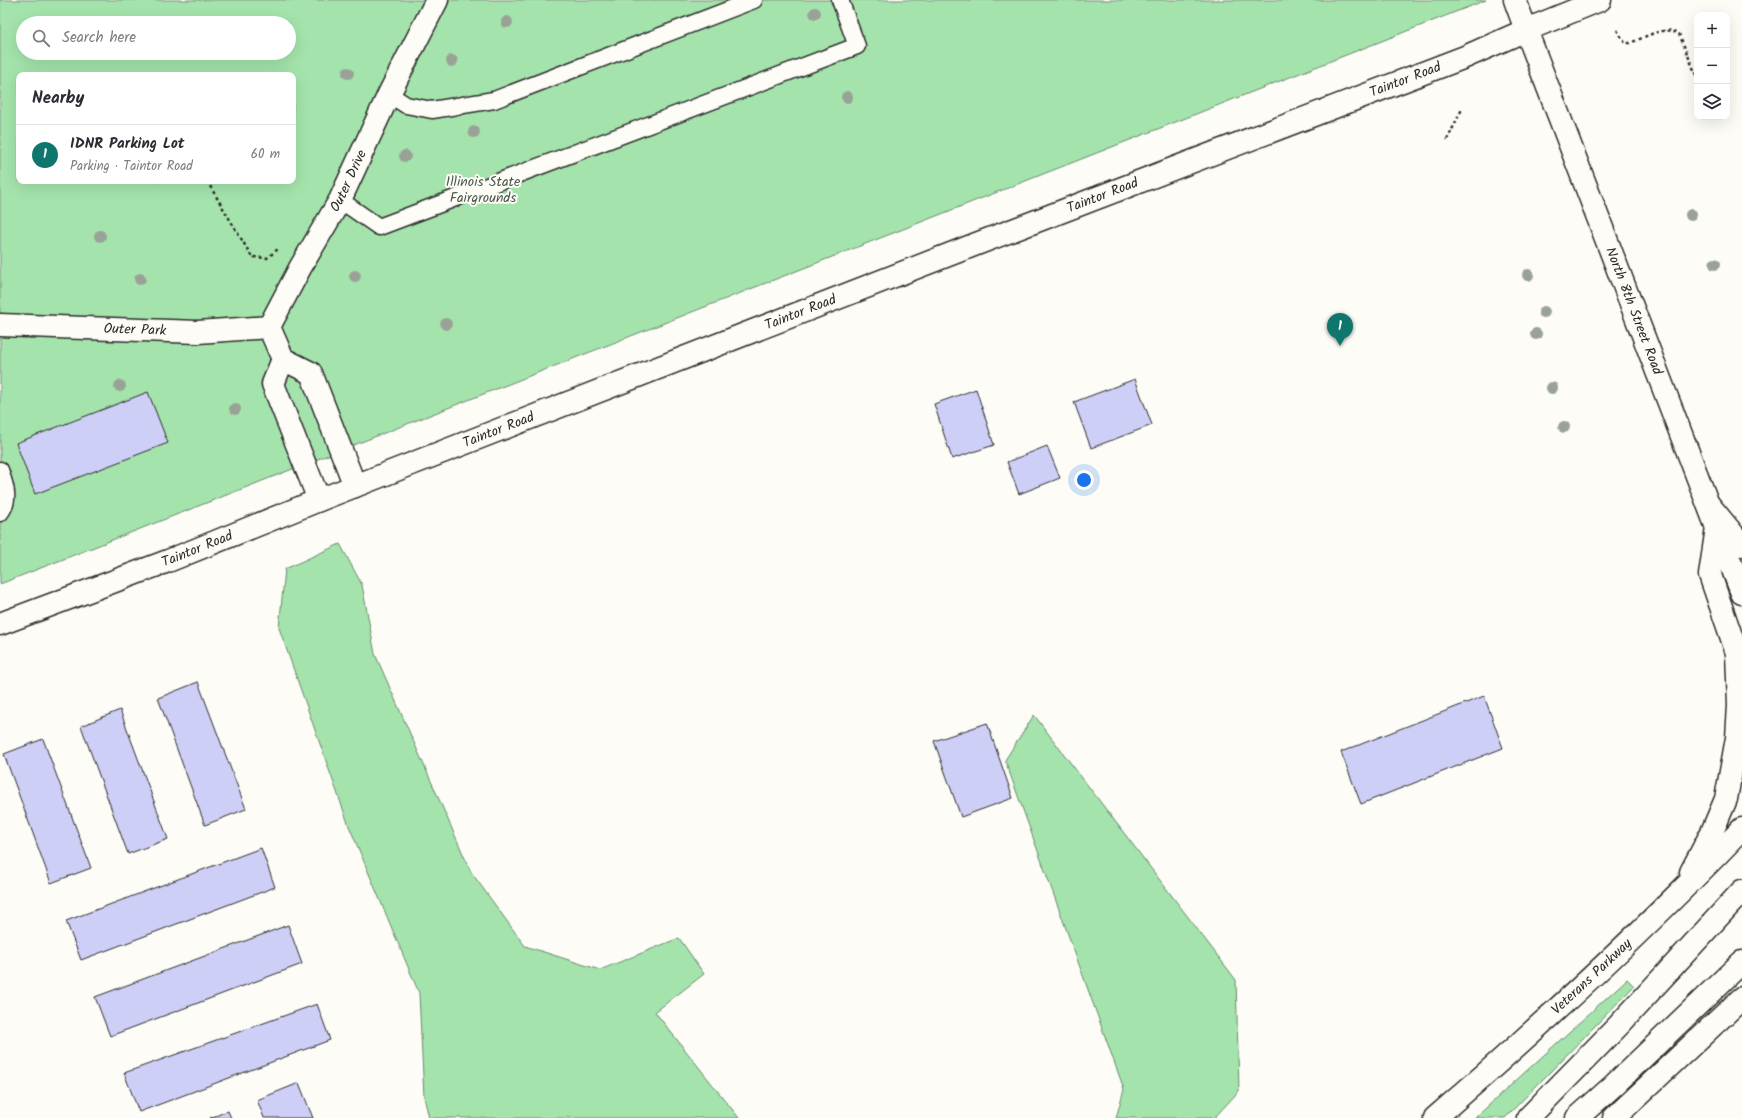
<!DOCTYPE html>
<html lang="en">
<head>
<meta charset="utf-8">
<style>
	:root { --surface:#fff; --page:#f7f7f7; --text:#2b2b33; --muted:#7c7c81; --line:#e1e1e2; --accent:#0f766e }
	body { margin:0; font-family:Kalam,sans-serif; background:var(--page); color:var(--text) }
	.controls { position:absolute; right:12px; top:12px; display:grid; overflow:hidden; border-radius:8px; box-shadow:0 4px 16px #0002 }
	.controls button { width:36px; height:36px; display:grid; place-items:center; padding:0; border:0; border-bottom:1px solid var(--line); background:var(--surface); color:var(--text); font:20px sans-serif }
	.you { position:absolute; left:1084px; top:480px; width:14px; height:14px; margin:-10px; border:3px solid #fff; border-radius:50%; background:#1a73e8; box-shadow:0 0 0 6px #1a73e833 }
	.badge { display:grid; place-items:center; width:26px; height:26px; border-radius:50%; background:var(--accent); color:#fff; font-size:13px; font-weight:700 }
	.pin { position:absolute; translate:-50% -33px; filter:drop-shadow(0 1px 2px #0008) }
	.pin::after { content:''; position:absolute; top:21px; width:14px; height:12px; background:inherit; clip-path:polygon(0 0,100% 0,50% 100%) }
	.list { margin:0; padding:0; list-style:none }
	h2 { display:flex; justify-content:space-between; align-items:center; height:52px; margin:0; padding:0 16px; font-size:17px }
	h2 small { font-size:13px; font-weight:400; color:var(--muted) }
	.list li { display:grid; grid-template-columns:26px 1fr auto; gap:12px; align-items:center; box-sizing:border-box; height:60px; padding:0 16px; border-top:1px solid var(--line) }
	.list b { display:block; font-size:15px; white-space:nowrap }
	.list p { margin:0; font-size:13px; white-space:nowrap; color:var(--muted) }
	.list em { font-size:13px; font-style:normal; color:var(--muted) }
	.icon { flex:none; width:22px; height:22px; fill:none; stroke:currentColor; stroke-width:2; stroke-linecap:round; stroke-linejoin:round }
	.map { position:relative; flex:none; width:1742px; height:1118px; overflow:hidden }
	.search { position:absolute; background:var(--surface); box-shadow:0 4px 16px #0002; left:16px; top:16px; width:280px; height:44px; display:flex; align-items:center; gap:10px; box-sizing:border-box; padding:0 14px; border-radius:22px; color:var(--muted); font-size:15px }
	.panel { position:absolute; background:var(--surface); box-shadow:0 4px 16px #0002; left:16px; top:72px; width:280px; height:112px; border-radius:8px }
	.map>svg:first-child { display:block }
</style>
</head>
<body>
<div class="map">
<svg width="1742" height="1118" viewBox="0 0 1742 1118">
	<rect width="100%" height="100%" fill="#fdfcf7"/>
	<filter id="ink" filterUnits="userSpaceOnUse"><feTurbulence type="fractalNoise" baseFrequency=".025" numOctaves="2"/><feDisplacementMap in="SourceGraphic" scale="8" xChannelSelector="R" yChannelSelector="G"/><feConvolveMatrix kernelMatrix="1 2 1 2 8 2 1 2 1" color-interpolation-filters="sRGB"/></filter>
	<g filter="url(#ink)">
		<path fill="#a4e4ac" stroke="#68886c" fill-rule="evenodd" d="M0,0H1486L0,584ZM23,23H289V53H23ZM19,75H293V181H19Z
			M340,544L362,585L375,654L471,872L525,946L600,970L679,938L704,974L655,1012L739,1118H429L424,1097L419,993L349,826L279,628L285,569Z
			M1034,715L1236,980L1239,1091L1214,1118H1116L1124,1089L1005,760Z
			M1627,979L1634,986L1505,1118H1475Z"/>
		<path fill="#cecff7" stroke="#2b2b2b" d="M1135,379L1152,425L1091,448L1074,402Z
			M976,389L994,445L952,459L934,404Z
			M148,392L168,443L35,494L16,443Z
			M1047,446L1060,478L1019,494L1007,462Z
			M198,682L246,809L205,825L158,698Z
			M1484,696L1503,748L1361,804L1341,752Z
			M120,710L168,839L128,854L81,726Z
			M987,723L1013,798L961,817L934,741Z
			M43,739L91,868L51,883L4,754Z
			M261,848L275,887L81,960L66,921Z
			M288,925L302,964L110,1036L95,997Z
			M317,1004L330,1040L139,1112L124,1073Z
			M299,1083L313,1118H264L257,1100Z
			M228,1111L231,1118H210Z"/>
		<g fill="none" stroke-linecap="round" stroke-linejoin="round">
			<g stroke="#2b2b2b" stroke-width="19">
				<path id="lane" d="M389,94L406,105L432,110L494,100L754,0
					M340,200L379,227L857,46L840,0
					M0,470C5,485 11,500 0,513"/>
			</g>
			<g stroke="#2b2b2b" stroke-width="25">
				<g id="street">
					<path d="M1515,0L1526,30"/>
					<path id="s1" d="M0,325L198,332L269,327"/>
					<path d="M283,359L273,384L319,500"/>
					<path id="s2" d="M355,486L311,373L283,359L269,327L300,268L340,200L389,94L437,0"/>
				</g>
			</g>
			<g stroke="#2b2b2b" stroke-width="25">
				<g id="secondary">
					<path id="s3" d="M1526,30L1742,593"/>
					<path id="s4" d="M0,624L168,561L319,500L979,243L1465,57L1526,30L1600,0"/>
				</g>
			</g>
			<g stroke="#2b2b2b" stroke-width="25">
				<g id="highway">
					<path d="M1709,505L1742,545"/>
					<path d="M1691,872L1712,832L1726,799L1737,738L1739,705L1737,653L1710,575L1717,527"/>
					<path id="s5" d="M1435,1118C1541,1026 1645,930 1742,829"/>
					<path d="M1528,1118L1619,1025L1742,891"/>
					<path d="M1577,1118L1614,1085L1742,962"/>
					<path d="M1614,1118L1742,998"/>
				</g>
			</g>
			<path stroke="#2b2b2b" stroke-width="2.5" stroke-dasharray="3 3" stroke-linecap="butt" d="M1617,30L1625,43H1630C1644,38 1666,24 1679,34L1697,77
				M1447,140L1462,109
				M207,181L252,257L267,258L278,249L279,250"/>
			<use href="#lane" stroke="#fdfcf7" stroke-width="16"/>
			<use href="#street" stroke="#fdfcf7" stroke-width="22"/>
			<use href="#secondary" stroke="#fdfcf7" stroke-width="22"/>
			<use href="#highway" stroke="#fdfcf7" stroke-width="22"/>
		</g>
		<g fill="#9aa298">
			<circle cx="815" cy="13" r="6"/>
			<circle cx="507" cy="22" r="6"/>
			<circle cx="452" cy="61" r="6"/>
			<circle cx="348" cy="73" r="6"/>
			<circle cx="847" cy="97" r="6"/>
			<circle cx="474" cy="132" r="6"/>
			<circle cx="405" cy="156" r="6"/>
			<circle cx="1691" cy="215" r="6"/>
			<circle cx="100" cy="236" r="6"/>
			<circle cx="1715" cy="264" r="6"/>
			<circle cx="1528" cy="275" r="6"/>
			<circle cx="355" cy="276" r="6"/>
			<circle cx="140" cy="279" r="6"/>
			<circle cx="1544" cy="312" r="6"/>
			<circle cx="446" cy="324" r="6"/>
			<circle cx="1536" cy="334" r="6"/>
			<circle cx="120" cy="386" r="6"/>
			<circle cx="1552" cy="388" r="6"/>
			<circle cx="235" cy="409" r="6"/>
			<circle cx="1564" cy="427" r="6"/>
		</g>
	</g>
	<g text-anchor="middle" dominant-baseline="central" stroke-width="4" stroke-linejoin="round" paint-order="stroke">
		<g font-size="14" fill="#2b2b2b" stroke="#fdfcf7">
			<text stroke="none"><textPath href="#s4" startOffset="1507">Taintor Road</textPath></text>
			<text stroke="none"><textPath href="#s2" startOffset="354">Outer Drive</textPath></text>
			<text stroke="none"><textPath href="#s4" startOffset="1183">Taintor Road</textPath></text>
			<text stroke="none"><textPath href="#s3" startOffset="301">North 8th Street Road</textPath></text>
			<text stroke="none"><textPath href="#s4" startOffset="859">Taintor Road</textPath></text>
			<text stroke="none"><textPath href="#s1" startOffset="135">Outer Park</textPath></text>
			<text stroke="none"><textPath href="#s4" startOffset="535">Taintor Road</textPath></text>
			<text stroke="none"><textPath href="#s4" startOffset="211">Taintor Road</textPath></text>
			<text stroke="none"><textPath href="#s5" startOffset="211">Veterans Parkway</textPath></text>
		</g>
		<g font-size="14" fill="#49594b" stroke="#fdfcf7">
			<text x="483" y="182">Illinois State<tspan x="483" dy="16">Fairgrounds</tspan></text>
		</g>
	</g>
</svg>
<div class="controls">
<button>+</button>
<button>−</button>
<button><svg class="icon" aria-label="layers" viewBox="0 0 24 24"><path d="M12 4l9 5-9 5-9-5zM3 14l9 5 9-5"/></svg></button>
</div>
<div class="you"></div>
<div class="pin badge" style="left:1340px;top:346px">1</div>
<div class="search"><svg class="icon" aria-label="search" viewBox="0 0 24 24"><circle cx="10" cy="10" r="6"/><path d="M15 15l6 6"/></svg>Search here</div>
<section class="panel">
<h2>Nearby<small></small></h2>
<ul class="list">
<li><span class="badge">1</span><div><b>IDNR Parking Lot</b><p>Parking · Taintor Road</p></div><em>60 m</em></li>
</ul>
</section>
</div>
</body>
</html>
